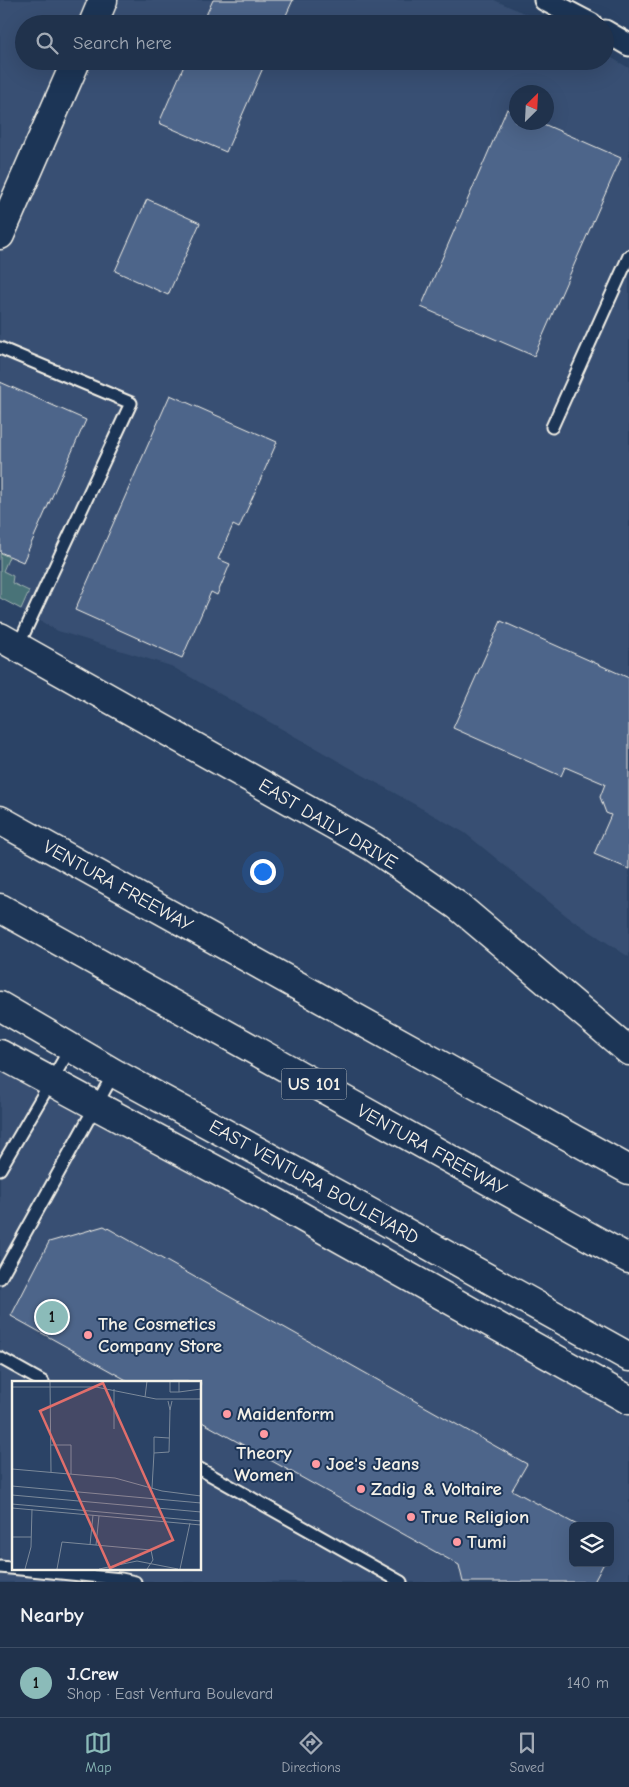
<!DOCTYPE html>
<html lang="en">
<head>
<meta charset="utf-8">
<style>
	:root { --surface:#20324c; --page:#2d3e56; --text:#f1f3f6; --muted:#a2aab5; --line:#3d4d64; --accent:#8bbbb9 }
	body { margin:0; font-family:"Comic Neue",sans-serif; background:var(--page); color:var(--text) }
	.controls { position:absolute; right:15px; bottom:15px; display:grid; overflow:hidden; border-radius:8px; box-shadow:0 5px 20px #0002 }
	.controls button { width:45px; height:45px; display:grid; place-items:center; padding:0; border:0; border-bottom:1px solid var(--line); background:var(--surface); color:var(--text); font:25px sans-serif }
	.compass { position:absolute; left:509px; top:85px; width:45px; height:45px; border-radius:50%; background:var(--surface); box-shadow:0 5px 20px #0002; rotate:24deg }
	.you { position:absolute; left:262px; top:871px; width:18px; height:18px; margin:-12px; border:4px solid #fff; border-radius:50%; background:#1a73e8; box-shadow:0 0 0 8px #1a73e833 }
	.badge { display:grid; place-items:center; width:32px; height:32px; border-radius:50%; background:var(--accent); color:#111; font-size:16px; font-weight:700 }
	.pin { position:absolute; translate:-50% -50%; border:2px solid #fff; box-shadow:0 1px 5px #0006 }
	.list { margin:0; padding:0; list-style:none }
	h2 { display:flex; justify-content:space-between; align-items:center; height:65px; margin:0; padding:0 20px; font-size:21px }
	h2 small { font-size:16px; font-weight:400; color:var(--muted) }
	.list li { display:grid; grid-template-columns:32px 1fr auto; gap:15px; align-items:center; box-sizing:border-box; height:70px; padding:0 20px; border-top:1px solid var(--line) }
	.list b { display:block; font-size:19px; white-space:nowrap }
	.list p { margin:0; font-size:16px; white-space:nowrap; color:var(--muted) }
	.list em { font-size:16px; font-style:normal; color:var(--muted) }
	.icon { flex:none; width:28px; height:28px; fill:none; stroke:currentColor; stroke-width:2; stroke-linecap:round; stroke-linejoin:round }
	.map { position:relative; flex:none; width:629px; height:1582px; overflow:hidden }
	.search { position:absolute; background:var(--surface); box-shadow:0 5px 20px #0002; left:15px; right:15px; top:15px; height:55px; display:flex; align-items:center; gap:12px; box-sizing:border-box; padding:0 18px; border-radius:28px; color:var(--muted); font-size:19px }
	.sheet { height:135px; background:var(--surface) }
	nav { display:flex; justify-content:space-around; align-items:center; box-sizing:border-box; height:70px; border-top:1px solid var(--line); background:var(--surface); font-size:14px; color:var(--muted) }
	nav a { display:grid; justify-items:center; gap:2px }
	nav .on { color:var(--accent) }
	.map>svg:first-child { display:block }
</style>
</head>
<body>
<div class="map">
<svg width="629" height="1582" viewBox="0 0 629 1582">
	<rect width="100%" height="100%" fill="#2b4366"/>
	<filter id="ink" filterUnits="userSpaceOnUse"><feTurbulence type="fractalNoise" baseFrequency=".02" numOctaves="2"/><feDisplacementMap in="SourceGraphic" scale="10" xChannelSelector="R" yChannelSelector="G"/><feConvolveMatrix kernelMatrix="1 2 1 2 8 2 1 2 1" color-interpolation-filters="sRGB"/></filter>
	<g filter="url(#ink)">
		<path fill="#395073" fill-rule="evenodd" d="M0,0H494L549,24H24V61H605V54L629,68V957L568,917L465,833L171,666L58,631L0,598ZM516,92H546V122H516Z
			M0,1065L629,1411V1582H0ZM14,1382H200V1568H14ZM573,1526H610V1563H573Z"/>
		<path fill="#4a7378" stroke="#9fb2b0" d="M0,553L9,557L3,571L13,576L12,583L29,591L21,609L0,598Z"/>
		<path fill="#4d658a" stroke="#f4f1e8" d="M213,0H293L282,24H202Z
			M186,61H266L226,152L159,123Z
			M507,109L516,113V122H539L621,158L534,356L421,307Z
			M147,199L200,223L168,295L115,271Z
			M0,382L86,420L23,562L0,552Z
			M170,395L277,442L239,528L233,525L218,559L230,564L217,595L211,592L182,658L75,610Z
			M501,621L629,678V869L594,854L611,815L606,813L600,797L605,784L565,767L561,776L453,728Z
			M104,1226L527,1464L512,1490L579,1526H573V1563H604L594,1582H463L459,1565L200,1421V1382H130L11,1316L49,1242Z"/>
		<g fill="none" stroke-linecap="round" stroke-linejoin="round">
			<g stroke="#f4f1e8" stroke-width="15">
				<path id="service" d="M0,348L131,403L18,646
					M552,427L629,256
					M0,1169L71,1047
					M0,1278L114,1073
					M0,1358L43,1382
					M200,1469L401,1582
					M0,1567L121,1579L135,1582"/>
			</g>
			<g stroke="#f4f1e8" stroke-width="25">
				<path id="minor" d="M545,0L591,24
					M605,31L629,45"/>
			</g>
			<g stroke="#f4f1e8" stroke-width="31">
				<path id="secondary" d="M93,24L103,0
					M0,235L76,61
					M0,637L373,847L458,906L629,1051
					M0,1006L114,1073L344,1198L629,1357
					M0,1054L279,1204L629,1400"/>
			</g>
			<g stroke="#f4f1e8" stroke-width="31">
				<path id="motorway" d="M0,820L629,1170
					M0,908L629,1259"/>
			</g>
			<use href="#service" stroke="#1d3557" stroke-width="11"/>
			<use href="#minor" stroke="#1d3557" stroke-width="21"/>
			<use href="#secondary" stroke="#1d3557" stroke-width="28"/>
			<use href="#motorway" stroke="#1d3557" stroke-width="28"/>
		</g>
	</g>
	<g fill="#ff9aa2" stroke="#1d3557" stroke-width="2">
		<circle cx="88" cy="1335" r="5"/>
		<circle cx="227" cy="1414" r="5"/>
		<circle cx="264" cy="1434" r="5"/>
		<circle cx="316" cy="1464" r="5"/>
		<circle cx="361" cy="1489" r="5"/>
		<circle cx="411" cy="1517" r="5"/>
		<circle cx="457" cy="1542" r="5"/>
	</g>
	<g text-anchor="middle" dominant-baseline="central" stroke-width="4" stroke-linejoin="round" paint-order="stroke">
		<rect fill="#1d3557" stroke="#b4b9bc" stroke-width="1" x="281.5" y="1068.5" width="65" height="31" rx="4"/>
		<g font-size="18" font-weight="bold" fill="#f4f1e8">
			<text x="314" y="1084">US 101</text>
		</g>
		<g font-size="19" fill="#f4f1e8" stroke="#1d3557">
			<text transform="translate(328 824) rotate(31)">EAST DAILY DRIVE</text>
			<text transform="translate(118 886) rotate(29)">VENTURA FREEWAY</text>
			<text transform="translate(432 1150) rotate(29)">VENTURA FREEWAY</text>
			<text transform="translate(314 1182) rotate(29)">EAST VENTURA BOULEVARD</text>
		</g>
		<g font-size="19" font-weight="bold" fill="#f4f1e8" stroke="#1d3557" text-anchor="start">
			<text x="98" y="1324">The Cosmetics<tspan x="98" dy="22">Company Store</tspan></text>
			<text x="237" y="1414">Maidenform</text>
			<text x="264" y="1453" text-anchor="middle">Theory<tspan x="264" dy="22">Women</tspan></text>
			<text x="326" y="1464">Joe's Jeans</text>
			<text x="371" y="1489">Zadig &amp; Voltaire</text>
			<text x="421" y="1517">True Religion</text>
			<text x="467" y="1542">Tumi</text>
		</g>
	</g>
	<g transform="translate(12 1381)">
		<rect width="189" height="189" fill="#2b4366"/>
		<path fill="none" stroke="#7b899a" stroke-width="1" d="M38,0L39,91M158,0V11H167M167,0V11L189,8M0,6H84L144,18H189M133,16L135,0M156,20L158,29L160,20M102,48V8M39,64H59V93M142,72V56L157,57M0,88L103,97L150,110L189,115M0,105L189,122M140,107L142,72L157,71L158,29M0,114L189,131M0,123L189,140M0,127L189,144M0,156H19M78,164L81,134M84,164L87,135M13,188L19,166L20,128M45,188L50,161L139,169L141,179L135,188M87,188L125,180L166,188M168,188L178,142"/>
		<path fill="#e06e6b" fill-opacity="0.15" stroke="#e06e6b" stroke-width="2.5" d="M91,2L161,159L98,187L28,30Z"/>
		<rect width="189" height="189" fill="none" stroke="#f4f1e8" stroke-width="2.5"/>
	</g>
</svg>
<div class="controls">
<button><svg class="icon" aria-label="layers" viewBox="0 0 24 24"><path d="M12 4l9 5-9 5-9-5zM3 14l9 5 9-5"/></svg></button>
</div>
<svg class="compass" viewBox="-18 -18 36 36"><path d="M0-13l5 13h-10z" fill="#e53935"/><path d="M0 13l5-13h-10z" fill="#a2aab5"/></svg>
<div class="you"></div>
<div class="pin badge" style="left:52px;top:1317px">1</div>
<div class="search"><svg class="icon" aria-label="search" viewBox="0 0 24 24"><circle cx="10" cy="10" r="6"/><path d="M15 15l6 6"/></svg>Search here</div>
</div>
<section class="sheet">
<h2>Nearby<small></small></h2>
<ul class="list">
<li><span class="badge">1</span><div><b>J.Crew</b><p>Shop · East Ventura Boulevard</p></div><em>140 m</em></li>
</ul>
</section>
<nav>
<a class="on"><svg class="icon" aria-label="map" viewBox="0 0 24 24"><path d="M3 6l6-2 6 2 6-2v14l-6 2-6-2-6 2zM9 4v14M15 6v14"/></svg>Map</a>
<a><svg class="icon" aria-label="directions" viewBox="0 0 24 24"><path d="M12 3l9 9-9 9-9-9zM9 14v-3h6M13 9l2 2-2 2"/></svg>Directions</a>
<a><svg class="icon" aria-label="saved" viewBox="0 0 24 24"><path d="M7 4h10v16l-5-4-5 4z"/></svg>Saved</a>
</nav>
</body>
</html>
